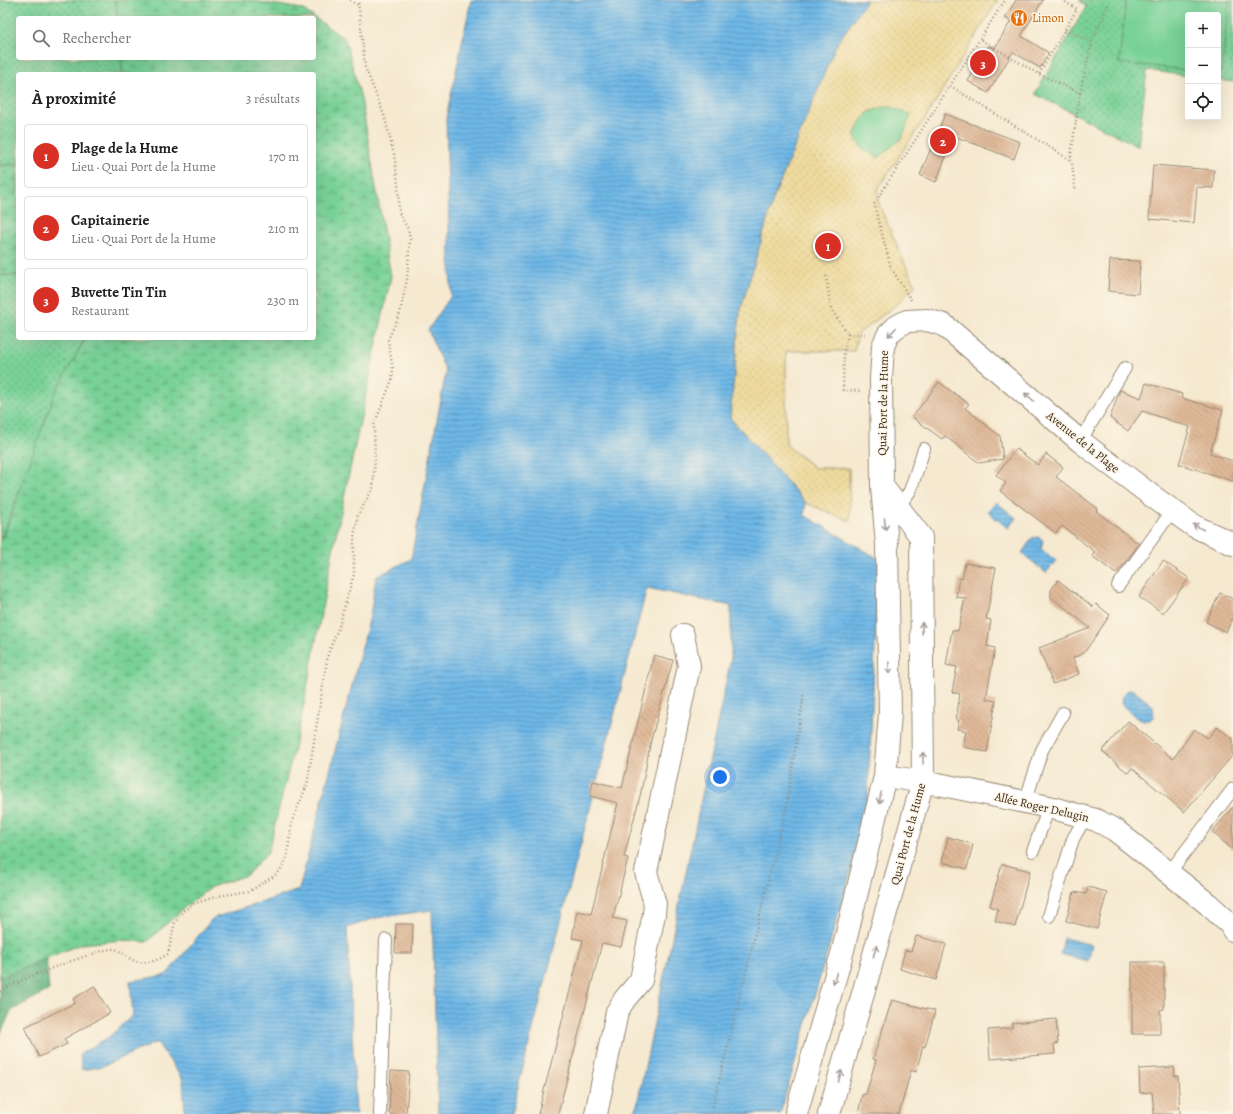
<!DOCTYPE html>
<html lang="fr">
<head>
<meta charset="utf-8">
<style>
	:root { --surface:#fff; --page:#f2f2f2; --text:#222; --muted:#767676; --line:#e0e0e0; --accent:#d93025 }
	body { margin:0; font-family:Alegreya,serif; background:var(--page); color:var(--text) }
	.controls { position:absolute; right:12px; top:12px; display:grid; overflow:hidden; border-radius:4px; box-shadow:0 4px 16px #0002 }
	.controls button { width:36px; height:36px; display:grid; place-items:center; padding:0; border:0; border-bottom:1px solid var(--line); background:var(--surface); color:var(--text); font:20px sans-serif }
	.you { position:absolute; left:720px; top:777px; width:14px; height:14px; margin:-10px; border:3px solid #fff; border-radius:50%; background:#1a73e8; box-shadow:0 0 0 6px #1a73e833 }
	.badge { display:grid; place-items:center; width:26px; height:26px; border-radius:50%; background:var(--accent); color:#fff; font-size:13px; font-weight:700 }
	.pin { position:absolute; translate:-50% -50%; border:2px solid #fff; box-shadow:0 1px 4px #0006 }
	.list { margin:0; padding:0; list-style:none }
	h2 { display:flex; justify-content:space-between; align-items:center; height:52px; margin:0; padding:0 16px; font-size:17px }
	h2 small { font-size:13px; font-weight:400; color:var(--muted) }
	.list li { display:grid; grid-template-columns:26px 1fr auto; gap:12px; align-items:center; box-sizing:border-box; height:64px; margin:0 8px 8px; padding:0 8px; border:1px solid var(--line); border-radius:4px }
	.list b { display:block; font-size:15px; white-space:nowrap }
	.list p { margin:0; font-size:13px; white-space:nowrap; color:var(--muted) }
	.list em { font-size:13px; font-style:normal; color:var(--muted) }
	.icon { flex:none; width:22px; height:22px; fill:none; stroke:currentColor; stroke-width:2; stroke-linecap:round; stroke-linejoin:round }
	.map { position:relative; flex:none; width:1233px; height:1114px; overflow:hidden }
	.search { position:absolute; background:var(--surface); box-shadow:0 4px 16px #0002; left:16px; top:16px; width:300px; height:44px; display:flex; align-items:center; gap:10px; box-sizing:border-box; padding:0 14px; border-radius:4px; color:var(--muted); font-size:15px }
	.panel { position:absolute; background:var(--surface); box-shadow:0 4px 16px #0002; left:16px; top:72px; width:300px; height:268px; border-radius:4px }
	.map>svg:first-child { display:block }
</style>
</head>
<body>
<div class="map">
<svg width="1233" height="1114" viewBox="0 0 1233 1114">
	<defs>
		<pattern id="grass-dots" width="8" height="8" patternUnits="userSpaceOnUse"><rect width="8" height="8" fill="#78d197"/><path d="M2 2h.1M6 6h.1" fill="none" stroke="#64aa7b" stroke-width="1.8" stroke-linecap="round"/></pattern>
		<pattern id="forest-crowns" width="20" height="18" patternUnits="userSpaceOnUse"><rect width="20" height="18" fill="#62b380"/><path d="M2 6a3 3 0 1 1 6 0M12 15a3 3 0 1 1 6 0" fill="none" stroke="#529268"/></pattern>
		<pattern id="wetland-marsh" width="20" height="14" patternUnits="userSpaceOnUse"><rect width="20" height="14" fill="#78d197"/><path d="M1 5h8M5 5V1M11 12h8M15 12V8" fill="none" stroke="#64aa7b"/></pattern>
		<pattern id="sand-dots" width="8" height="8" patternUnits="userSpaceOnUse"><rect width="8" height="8" fill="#eeda9e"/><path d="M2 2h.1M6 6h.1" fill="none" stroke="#cdbb88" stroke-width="1.8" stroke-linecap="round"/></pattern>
		<pattern id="water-rules" width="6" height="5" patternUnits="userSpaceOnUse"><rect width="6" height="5" fill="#6eb8e7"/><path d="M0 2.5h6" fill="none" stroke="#5c96bb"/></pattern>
		<pattern id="building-back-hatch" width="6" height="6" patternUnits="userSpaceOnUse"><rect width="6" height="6" fill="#dfb999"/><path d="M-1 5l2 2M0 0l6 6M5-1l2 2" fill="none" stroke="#c09f83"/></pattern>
	</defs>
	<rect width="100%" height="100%" fill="#fcf5e5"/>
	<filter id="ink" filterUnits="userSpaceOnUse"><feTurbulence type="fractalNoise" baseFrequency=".025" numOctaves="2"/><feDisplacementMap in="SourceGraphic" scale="8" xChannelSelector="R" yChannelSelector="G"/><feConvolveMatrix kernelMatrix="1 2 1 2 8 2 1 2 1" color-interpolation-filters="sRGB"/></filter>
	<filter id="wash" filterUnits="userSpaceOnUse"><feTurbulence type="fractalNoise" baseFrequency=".012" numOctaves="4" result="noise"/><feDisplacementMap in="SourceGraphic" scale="16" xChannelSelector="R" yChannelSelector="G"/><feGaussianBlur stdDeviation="0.9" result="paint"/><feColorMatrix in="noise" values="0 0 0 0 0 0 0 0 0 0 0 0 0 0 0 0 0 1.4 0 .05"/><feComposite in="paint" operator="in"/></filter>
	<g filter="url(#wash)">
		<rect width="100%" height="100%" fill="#f5e9d0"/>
		<path fill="url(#grass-dots)" stroke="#5a7e5a" d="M0,0H116L117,18H18V58H121L123,74H18V164L0,166Z
			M1079,0H1233V82L1218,80V15H1188V76L1147,70L1138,146L1035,94L1086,7Z
			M0,275H18V338H84L0,541Z"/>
		<path fill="url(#forest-crowns)" stroke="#4e6e4f" d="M46,957L49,990L11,1011L0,1035V977Z"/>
		<path fill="url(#wetland-marsh)" stroke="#5a7e5a" d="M116,0H247L302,9L345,39L361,98L391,276L334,545L300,725L268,852L247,875L211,887L185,907L147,942L122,940L81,944L0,977V541L4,534L55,393L83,343L84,338H314V74H123L121,58H314V18H117Z
			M18,164V275H0V166Z"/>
		<path fill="url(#sand-dots)" stroke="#94825e" d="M854,0H998L924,120L877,190L879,205L915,286L897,304L858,334L854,351H786V445L815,468H849L850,521L806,503L730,418L740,312L774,197Z"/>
		<path fill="#78d197" stroke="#5a7e5a" d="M1126,0H1229L1221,74L1218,73V15H1188V70L1119,63Z
			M889,106L911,115L902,138L878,158L861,147L854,136C863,114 866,111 889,106Z"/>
		<path fill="url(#water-rules)" stroke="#547182" d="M471,0H867L836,45L774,197L740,312L730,418L806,503L804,515L879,559L867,816L780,1114H635L731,658V606L647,588L511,1114H438L432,910L375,918L347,928L356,1114H185L183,1080L157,1042L103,1066L82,1070L80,1054L109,1037L133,1015L130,981L166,975L213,918L299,890L370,616L376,577L411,559L446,372L428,330L451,296L446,119Z
			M996,502L1016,518L1008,528L988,512Z
			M1038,537L1043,540L1041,549L1056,561L1046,573L1022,553L1032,538Z
			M1128,690H1133L1153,706L1154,716L1150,720H1139L1121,704L1122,696Z
			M1064,938L1092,945L1088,961L1060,954Z"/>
		<g id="blocks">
			<path fill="url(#building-back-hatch)" d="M1016,0H1043L1021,36L1049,53L1040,68L1013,52L988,93L968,81L989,46L994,49L1011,21L1005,18Z
				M945,114L1020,142L1014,159L954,136L936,182L920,175Z
				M1153,165L1214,170L1213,188L1197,187L1194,223L1149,219Z
				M1110,260L1140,261L1138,294L1108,291Z
				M939,382L969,404L965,408L1000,436L1003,459L979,463L945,436L942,439L912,417Z
				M1146,383L1182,394L1181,398L1223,410L1210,453L1233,461V481L1179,464L1190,427L1142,411L1128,431L1110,418L1120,390L1141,398Z
				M1016,449L1038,465L1046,454L1063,467L1056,477L1089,502L1098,509L1096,511L1139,544L1116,574L1092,556L1095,552L1062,526L1056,533L1000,491L1006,483L996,475Z
				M1163,561L1189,578L1163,613L1139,597Z
				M965,563L996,568L986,619L991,620L987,646L995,648L986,699L996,701L987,752L963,747L966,731L957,729L959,720H956L960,694L952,692L957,667L946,665L952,630L958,631L965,598L956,597L959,578L962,579Z
				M1058,580L1093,607L1096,604L1110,615L1084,653L1073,658L1079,674L1053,684L1039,648L1090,628L1051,597V590Z
				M1220,593L1233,599V618L1226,632L1206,622Z
				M654,655L673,660L651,740L641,792L624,857L628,858L613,918L627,921L621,947L602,943L558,1114H538L583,940L572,938L577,911L591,914L618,803L590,796L593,781L622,788Z
				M1128,721L1173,759L1194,729L1208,738L1217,727L1233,739V755L1184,812L1132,768L1128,773L1102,751Z
				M1233,807V850L1212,832Z
				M948,837L973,844L967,869L942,862Z
				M1002,864L1030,871L1015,927L995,921L998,909L990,906Z
				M1088,887L1107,892L1097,929L1066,921L1074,892L1086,894Z
				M396,924H413L412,953H395Z
				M916,936L946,944L936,980L900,969L905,950L911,951Z
				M1132,962H1164V1009L1160,1010V1034H1132Z
				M94,986L110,1013L64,1039L67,1044L39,1057L25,1027L75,1003L73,999Z
				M892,1000L935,1011L925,1047L923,1046L916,1072L911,1070L899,1114H858L862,1095L866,1094L876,1060L873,1059Z
				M1056,1019L1058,1043L1054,1044L1055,1054L990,1059L988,1030L1012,1028V1023Z
				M1174,1067L1175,1076H1178L1180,1114H1154L1152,1092L1140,1093L1139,1069Z
				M391,1071L409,1072L406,1114H389Z"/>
		</g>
	</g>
	<g filter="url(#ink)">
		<use href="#blocks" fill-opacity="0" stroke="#988a77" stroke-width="1"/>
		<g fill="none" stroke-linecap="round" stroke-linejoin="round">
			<g stroke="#988a77" stroke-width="14">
				<path id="lane" d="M1080,441L1125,368
					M898,507L910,491L924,449
					M1118,586L1172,511
					M1025,802L1042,750L1063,713
					M1033,851L1049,807
					M1169,873L1233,789
					M1049,916L1073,839L1086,816
					M380,1114L386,940"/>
			</g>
			<g stroke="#988a77" stroke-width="24">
				<path id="street" d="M885,776L938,784L1049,807L1096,820L1115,830L1208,904L1230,924L1233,930
					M596,1114L617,1012L624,1000L641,980L654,914L655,904L646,872L689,666L683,635
					M796,1114L843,950L885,776L890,714L887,545L882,486L881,379L883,346L888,335L896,327L907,321L927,320L944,325L1080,441L1152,496L1194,526L1233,544
					M829,1114L923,781L921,537L882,486"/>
			</g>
			<path stroke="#988a77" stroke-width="2.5" stroke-dasharray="1 3" stroke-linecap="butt" d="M350,0L358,5
				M1065,30L1092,42
				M981,40L1039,74L1080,93L1071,155L1075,189
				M1039,74L1077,9L1062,0
				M950,86L1072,161
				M1080,93L1092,42L1109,3
				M826,276L831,309L848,334H865
				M911,300L891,268L874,204L1005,0
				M848,334L844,351L843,390L860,391
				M0,991C11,983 99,949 112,949C120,949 124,955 131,959C144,966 157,961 168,954L175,922L183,911L193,904L218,896L250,891L274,876L280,871L287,857L292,821L307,785L328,654L339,626L354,574V537L358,515L373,488L375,458L374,425L392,380L393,370L388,340L400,313L407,280L410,239L408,229L399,213L398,183L394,154L384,115L365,67L358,0
				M711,1114L786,808L804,693"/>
			<use href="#lane" stroke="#fff" stroke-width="12"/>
			<use href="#street" stroke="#fff" stroke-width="22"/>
		</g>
		<defs><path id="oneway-shaft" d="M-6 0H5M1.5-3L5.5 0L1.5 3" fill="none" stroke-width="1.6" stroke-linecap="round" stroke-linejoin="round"/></defs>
		<g stroke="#a79f9a">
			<use href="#oneway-shaft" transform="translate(892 332) rotate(134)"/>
			<use href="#oneway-shaft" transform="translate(1029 397) rotate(-139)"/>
			<use href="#oneway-shaft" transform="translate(885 524) rotate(85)"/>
			<use href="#oneway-shaft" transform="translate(1198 527) rotate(-152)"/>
			<use href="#oneway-shaft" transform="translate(922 628) rotate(-91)"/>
			<use href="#oneway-shaft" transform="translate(889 668) rotate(89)"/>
			<use href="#oneway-shaft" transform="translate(923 758) rotate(-91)"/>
			<use href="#oneway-shaft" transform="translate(880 798) rotate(101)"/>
			<use href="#oneway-shaft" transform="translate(875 951) rotate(-74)"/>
			<use href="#oneway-shaft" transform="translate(835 978) rotate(106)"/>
			<use href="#oneway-shaft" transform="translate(840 1076) rotate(-74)"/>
		</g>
	</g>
	<defs>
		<g id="restaurant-disc" transform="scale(0.9)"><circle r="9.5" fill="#e8710a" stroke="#fcf5e5"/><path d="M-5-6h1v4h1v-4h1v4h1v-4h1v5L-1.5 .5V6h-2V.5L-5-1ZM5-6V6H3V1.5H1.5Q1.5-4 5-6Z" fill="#fff"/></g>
	</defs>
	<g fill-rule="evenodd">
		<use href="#restaurant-disc" x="1019" y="18"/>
	</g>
	<g text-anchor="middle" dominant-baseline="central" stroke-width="3" stroke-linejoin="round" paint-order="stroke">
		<g font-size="12" fill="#c56008" stroke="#fcf5e5" text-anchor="start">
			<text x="1032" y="18">Limon</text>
		</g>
		<g font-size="12" fill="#3b2a1e" stroke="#fcf5e5">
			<text transform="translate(883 403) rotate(-89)">Quai Port de la Hume</text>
			<text transform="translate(1083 442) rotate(39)">Avenue de la Plage</text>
			<text transform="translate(1042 807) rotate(13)">Allée Roger Delugin</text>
			<text transform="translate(908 834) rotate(-75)">Quai Port de la Hume</text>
		</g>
	</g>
</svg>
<div class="controls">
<button>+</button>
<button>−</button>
<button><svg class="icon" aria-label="locate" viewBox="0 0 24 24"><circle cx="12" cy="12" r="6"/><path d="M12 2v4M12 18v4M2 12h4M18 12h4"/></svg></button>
</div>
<div class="you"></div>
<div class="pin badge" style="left:828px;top:246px">1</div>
<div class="pin badge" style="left:943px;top:141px">2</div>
<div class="pin badge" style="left:983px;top:63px">3</div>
<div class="search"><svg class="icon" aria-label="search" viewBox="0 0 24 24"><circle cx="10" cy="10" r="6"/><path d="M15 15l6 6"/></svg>Rechercher</div>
<section class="panel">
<h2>À proximité<small>3 résultats</small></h2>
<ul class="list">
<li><span class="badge">1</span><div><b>Plage de la Hume</b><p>Lieu · Quai Port de la Hume</p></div><em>170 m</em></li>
<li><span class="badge">2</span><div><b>Capitainerie</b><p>Lieu · Quai Port de la Hume</p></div><em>210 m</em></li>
<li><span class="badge">3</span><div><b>Buvette Tin Tin</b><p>Restaurant</p></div><em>230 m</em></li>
</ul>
</section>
</div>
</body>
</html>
